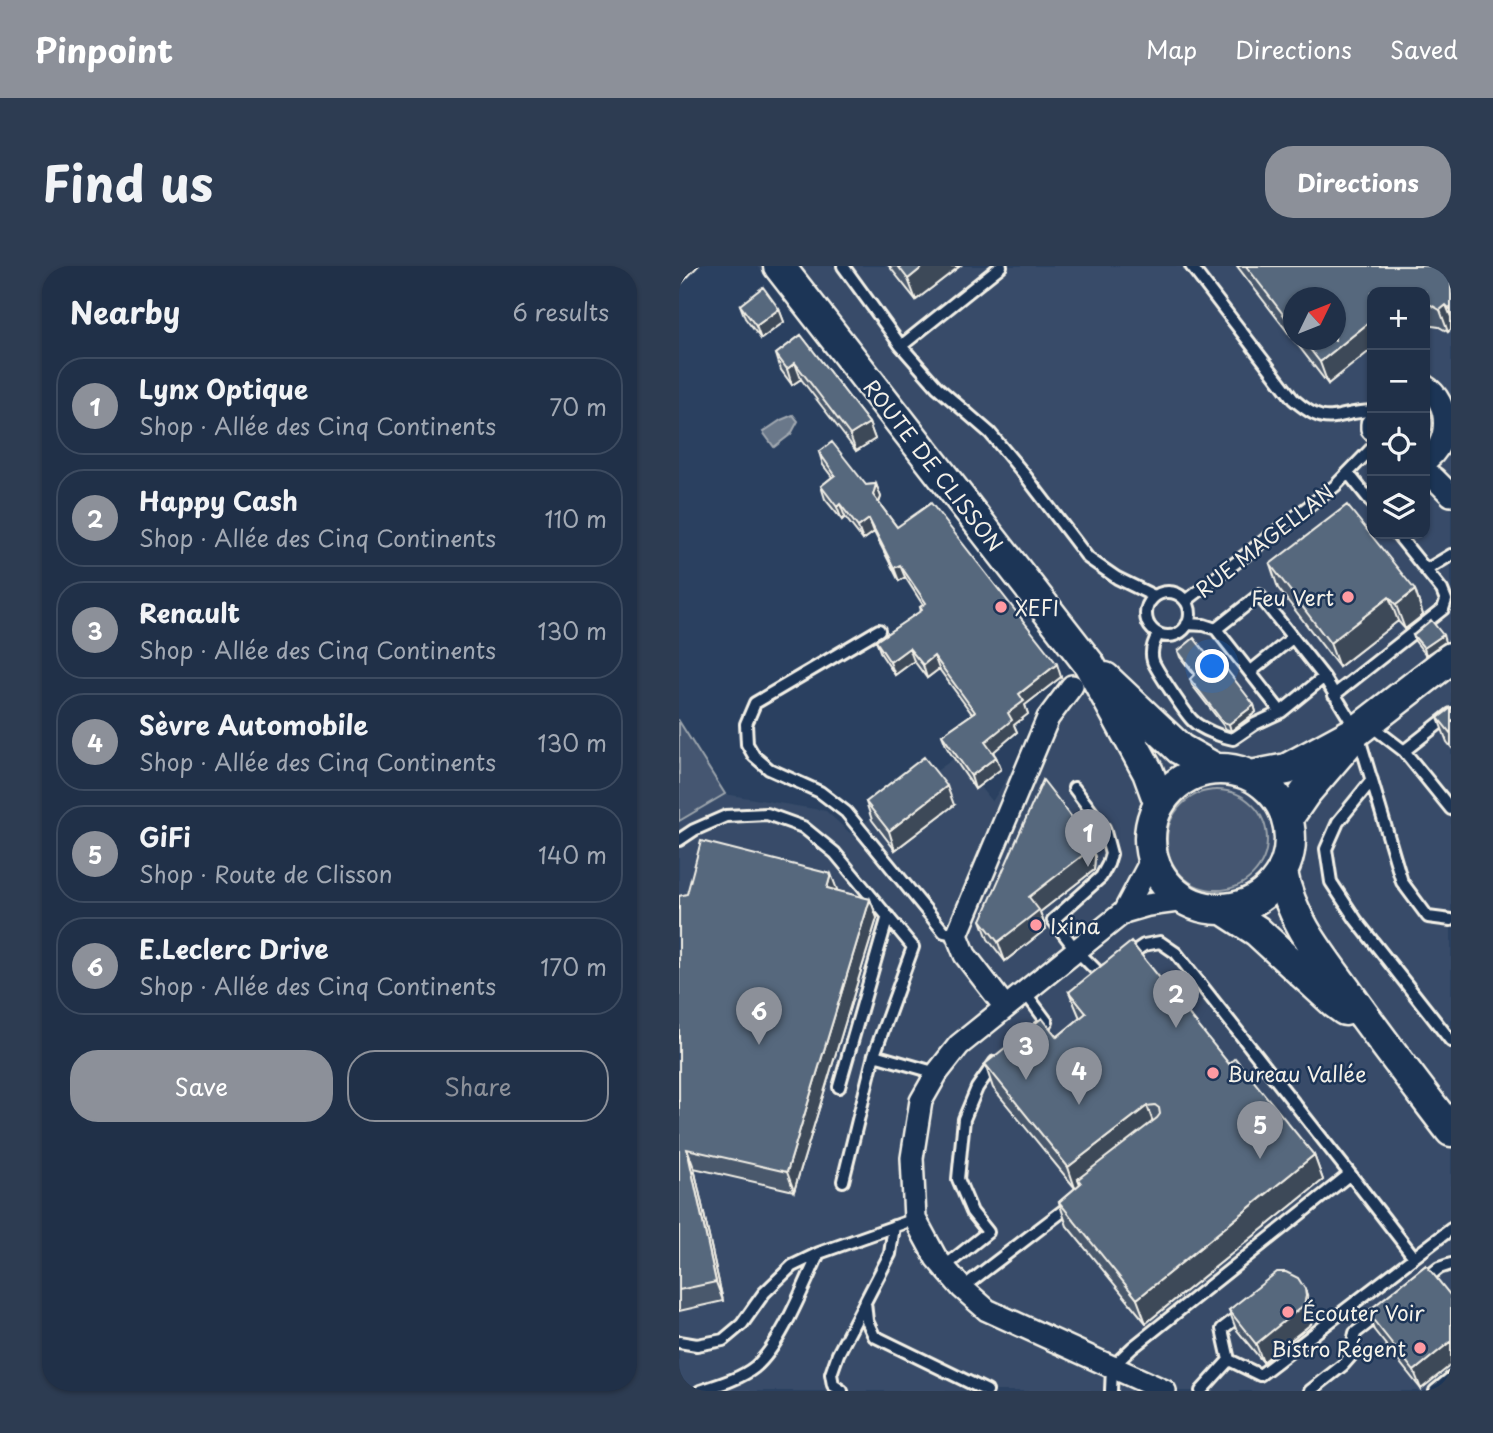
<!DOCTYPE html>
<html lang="en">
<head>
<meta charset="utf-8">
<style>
	:root { --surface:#203048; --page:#2d3c52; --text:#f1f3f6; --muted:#a2a9b4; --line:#3d4b60; --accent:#8c9099 }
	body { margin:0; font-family:"Playpen Sans",sans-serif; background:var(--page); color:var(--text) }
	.controls { position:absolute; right:21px; top:21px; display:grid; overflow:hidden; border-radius:14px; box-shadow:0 2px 5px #0004 }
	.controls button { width:63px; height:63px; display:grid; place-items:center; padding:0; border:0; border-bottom:2px solid var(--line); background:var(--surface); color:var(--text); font:35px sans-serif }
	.compass { position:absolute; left:604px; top:21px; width:63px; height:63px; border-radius:50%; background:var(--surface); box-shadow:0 2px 5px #0004; rotate:47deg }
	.you { position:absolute; left:534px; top:401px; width:24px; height:24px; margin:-18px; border:5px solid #fff; border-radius:50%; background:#1a73e8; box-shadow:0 0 0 10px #1a73e833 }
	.badge { display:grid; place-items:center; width:46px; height:46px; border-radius:50%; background:var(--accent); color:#fff; font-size:23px; font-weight:700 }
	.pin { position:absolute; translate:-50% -58px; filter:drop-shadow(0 2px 4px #0008) }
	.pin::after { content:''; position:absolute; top:37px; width:24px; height:21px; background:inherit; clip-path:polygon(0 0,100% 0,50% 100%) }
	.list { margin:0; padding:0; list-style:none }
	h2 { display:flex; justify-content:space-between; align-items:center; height:91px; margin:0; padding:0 28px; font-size:30px }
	h2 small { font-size:23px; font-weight:400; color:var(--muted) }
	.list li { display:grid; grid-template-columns:46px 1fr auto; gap:21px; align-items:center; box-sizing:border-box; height:98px; margin:0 14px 14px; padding:0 14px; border:2px solid var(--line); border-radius:28px }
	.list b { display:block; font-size:26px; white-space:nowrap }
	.list p { margin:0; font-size:23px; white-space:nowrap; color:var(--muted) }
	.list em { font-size:23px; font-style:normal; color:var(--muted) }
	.actions { display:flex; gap:14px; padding:21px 28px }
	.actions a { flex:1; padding:16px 0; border:2px solid var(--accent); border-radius:28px; text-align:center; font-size:24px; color:var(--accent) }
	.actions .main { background:var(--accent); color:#fff }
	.icon { flex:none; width:38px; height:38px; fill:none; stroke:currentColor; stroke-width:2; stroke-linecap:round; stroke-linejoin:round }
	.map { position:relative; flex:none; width:772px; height:1125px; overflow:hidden; border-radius:28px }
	header { display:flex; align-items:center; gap:42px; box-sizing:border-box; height:98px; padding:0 35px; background:var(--accent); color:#fff }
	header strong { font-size:33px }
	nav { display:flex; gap:38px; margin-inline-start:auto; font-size:24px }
	.intro { display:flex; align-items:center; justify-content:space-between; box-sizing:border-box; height:168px; padding:0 42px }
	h1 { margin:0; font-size:49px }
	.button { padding:18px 32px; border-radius:28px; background:var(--accent); color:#fff; font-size:24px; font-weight:700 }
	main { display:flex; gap:42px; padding:0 42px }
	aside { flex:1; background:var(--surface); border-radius:28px; box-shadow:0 2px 5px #0004 }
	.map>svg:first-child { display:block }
</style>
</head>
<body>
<header>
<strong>Pinpoint</strong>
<nav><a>Map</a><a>Directions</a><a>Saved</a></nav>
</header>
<div class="intro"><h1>Find us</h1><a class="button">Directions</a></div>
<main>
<aside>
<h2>Nearby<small>6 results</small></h2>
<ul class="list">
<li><span class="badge">1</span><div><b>Lynx Optique</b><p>Shop · Allée des Cinq Continents</p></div><em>70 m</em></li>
<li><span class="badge">2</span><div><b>Happy Cash</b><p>Shop · Allée des Cinq Continents</p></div><em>110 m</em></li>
<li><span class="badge">3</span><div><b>Renault</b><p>Shop · Allée des Cinq Continents</p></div><em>130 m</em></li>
<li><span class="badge">4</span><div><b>Sèvre Automobile</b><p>Shop · Allée des Cinq Continents</p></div><em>130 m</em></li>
<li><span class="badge">5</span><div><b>GiFi</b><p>Shop · Route de Clisson</p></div><em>140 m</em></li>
<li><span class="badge">6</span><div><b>E.Leclerc Drive</b><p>Shop · Allée des Cinq Continents</p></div><em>170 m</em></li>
</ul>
<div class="actions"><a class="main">Save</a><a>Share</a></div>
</aside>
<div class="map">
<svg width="772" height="1125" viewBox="0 0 772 1125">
	<rect width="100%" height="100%" fill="#2a4060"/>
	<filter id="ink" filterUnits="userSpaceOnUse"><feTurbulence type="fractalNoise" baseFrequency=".0143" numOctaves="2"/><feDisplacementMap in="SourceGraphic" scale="14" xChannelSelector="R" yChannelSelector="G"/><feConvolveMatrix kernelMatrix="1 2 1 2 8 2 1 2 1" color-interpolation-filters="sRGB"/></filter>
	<g filter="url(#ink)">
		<path fill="#374c69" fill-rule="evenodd" d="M78,0H772V1125H0V555L46,528L147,545L171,567L277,491L313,536L399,398ZM693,26H746V268H693ZM614,32H656V74H614Z"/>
		<path fill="#445771" stroke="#9ca4ac" stroke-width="2" d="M0,455L46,528L0,555Z
			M488 574a50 50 0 1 1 100 0a50 50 0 1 1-100 0Z"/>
		<path fill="#6a788a" stroke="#a1a8b0" stroke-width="2" d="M114,149L119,155L112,168L95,181L84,166L102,154Z"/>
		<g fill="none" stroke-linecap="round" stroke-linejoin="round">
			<g stroke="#f4f1e8" stroke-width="16">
				<path id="lane" d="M164,0L222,80L258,121L311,167L345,208L409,292L438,312L475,330
					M512,0L614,133C651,165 653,146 693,145
					M222,80L322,0
					M669,207L693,237
					M747,304L772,289
					M467 348a22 22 0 1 1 44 0a22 22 0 1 1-44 0Z
					M507,335L656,220L693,182
					M508,358L525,359L537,363
					M200,364L76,437L67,458L68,478L75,490L90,503L141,526L167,546L265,666L278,669
					M479,369C474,377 471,385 474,395C476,402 508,450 514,455C522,463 543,471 554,473L576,458L602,446L645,411L678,465L723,616L749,651L772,654
					M571,406L613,372
					M655,429L764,343L767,334L763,324L718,268
					M602,446L537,363L580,329L645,411
					M691,459L725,485L772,543
					M725,485L772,448
					M693,514L659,556L647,583L652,616L677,654L772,775
					M395,522L425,562L432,588L429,598L422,611L374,654L397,684L422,709L428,704
					M0,574L15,564L47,550L88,548L124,561L156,587L234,681L195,789
					M345,725L368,756L357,765
					M160,821L209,650
					M671,908L735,991
					M164,915L195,789L258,807
					M265,1001L309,966L293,946L279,913L285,853L298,822L316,796
					M745,1014L760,1002L772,998
					M283,1022L393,938
					M186,1036L188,1055L195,1070L308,1125
					M0,1076L18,1079L44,1074L63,1058L85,1027L113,1000L140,987
					M550,1094L543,1063L565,1046
					M21,1125C39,1119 61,1113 76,1101C102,1079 125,1019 140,987L236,953
					M163,1125L154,1119L152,1108L159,1088L211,988L215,960
					M432,1125L433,1101L453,1082L671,908L497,687L481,676L465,679L447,691
					M522,1125L550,1094L581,1109L772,963
					M631,1125L664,1099L671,1091L676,1067L702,1047
					M756,1125L772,1112"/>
			</g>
			<g stroke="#f4f1e8" stroke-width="26">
				<path id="street" d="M746,120C772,136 772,178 746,195
					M693,158V163
					M746,206L755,212L772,229
					M445,646L473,593
					M326,741L286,689L278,669L369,452L393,420
					M486,1125L308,1044L283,1022L257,992L236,953L233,892L242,835L258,807L280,779L445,646L469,639L506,634"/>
			</g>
			<g stroke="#f4f1e8" stroke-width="35">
				<path id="secondary" d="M100,0L410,398L469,506L480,536
					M426,412L501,483L535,502
					M471 573a70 70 0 1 1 140 0a70 70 0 1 1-140 0Z
					M572,510L608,503L678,465L772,392
					M608,553L626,527L669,477
					M603,606C611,652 642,690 669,727C702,774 737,819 772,865
					M544,643L578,665L655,736L666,744"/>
			</g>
			<use href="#lane" stroke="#1d3557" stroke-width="10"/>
			<use href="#street" stroke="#1d3557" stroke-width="21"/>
			<use href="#secondary" stroke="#1d3557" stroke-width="30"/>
		</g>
		<path fill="#4a596c" stroke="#f4f1e8" stroke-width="2" d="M210,0H281L237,34Z
			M558,0H772V63L769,66L760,61L746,59V26H693L649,118L615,74H656L614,32V73Z
			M61,39L100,43L105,56L82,73L66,52Z
			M122,69L190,157L196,173L177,185L122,113L113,119L102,104L97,88Z
			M140,186L187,219L197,218L202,231L200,237L218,261L382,411L346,439L349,448L335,459L338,466L314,486L317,491L322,503L296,523L268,482L263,469L293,448L260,403L248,412L235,395L216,409L202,388L197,375L242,345L241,341L244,339L226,311L220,315L195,266L184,274L166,251L163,254L146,233L142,220L153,211L144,199Z
			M591,298L736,324L744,349L726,363L719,355L660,401L599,322Z
			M734,369L766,376L747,389L736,375Z
			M499,385L533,395L575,439L577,446L552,465L547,463L513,419L511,413L515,409L501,391Z
			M772,442V481L768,476L759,452Z
			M187,536L275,539L216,584L193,554Z
			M409,572L416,591L415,604L361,646L367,663L326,695L309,673L302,654Z
			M152,608L158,625L191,633L198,652L115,925L15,902L44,1035L0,1045V630Z
			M390,726L550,798L635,889L644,914L467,1057L388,960L380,936L396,922L314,822L306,798L378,771L401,752Z
			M747,999L742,1123L695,1064L688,1046Z
			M626,1023L634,1048L632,1058L584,1096L557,1063L550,1044Z"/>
		<path fill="#3c4858" stroke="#f4f1e8" stroke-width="2" d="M2,0H19L2,18L0,13V2Z
			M245,0H281L237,34L229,13Z
			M767,39L772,51V63L769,66L761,44Z
			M100,43L105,56L82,73L77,60Z
			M693,54V83L649,118L641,96Z
			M116,97L122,113L113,119L108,103Z
			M190,157L196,173L177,185L171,169Z
			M197,218L202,231L198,241L194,229Z
			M161,238L166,251L163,254L158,241Z
			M190,253L195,266L184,274L179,261Z
			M221,299L226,311L220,315L215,302Z
			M736,324L744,349L726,363L717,339Z
			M710,331L719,355L660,401L651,377Z
			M764,369L766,376L747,389L745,382Z
			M230,382L235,395L216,409L211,396Z
			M255,390L260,403L248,412L244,399Z
			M378,398L382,411L346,439L349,448L335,459L338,466L311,489L306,476L329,447L340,428Z
			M575,439L577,446L552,465L550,458Z
			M317,491L322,503L296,523L292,510Z
			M268,520L275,539L216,584L210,565Z
			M409,572L416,591L415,604L361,646L367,663L326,695L319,676L350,631Z
			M152,608L159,626L148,622Z
			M191,633L198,652L115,925L108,906Z
			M468,840L477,864L399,913L402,921L397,925L389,901Z
			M8,883L15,902L44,1035L37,1016Z
			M635,889L644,914L467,1057L458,1033Z
			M626,1023L634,1048L632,1058L584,1096L577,1078Z
			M772,1075V1099L742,1123L735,1105Z"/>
		<path fill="#56677d" stroke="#f4f1e8" stroke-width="2" d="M219,0H245L229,13Z
			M567,0H772V44L767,39L761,44L752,39H746V26H693V54L641,96L624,74H656V32H614V61Z
			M84,21L100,43L77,60L61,39Z
			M122,69L190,157L171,169L116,97L108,103L97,88Z
			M153,176L187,219L197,218L194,229L218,261L252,237L378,398L340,428L345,435L329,447L333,454L306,476L317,491L292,510L263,469L296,446L255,390L244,399L230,382L211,396L197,375L243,344L241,341L247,337L221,299L215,302L190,253L179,261L161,238L158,241L142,220L156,209L140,186Z
			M668,239L736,324L717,339L710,331L651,377L591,298Z
			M752,354L764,369L745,382L734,369Z
			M515,372L533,395L538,391L575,439L550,458L544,456L511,413L516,408L499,385Z
			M772,442V468L759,452Z
			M245,491L268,520L210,565L187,536Z
			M364,514L409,572L408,586L350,631L360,644L319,676L302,654Z
			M22,575L152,608L148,622L191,633L108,906L8,883L37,1016L0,1024V630L8,628Z
			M452,676L550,798L556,792L635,889L458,1033L380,936L402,917L399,913L478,852L481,848L480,842L476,839L468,840L389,901L306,798L363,752L378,771L407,747L390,726Z
			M747,999L772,1030V1075L735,1105L688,1046Z
			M598,1006H607L619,1012L626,1023L627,1030L625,1039L577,1078L550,1044Z"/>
	</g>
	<g fill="#ff9aa2" stroke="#1d3557" stroke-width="2.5">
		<circle cx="669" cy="331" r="7"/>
		<circle cx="322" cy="341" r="7"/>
		<circle cx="357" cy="659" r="7"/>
		<circle cx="534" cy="807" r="7"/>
		<circle cx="609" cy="1046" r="7"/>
		<circle cx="741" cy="1082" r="7"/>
	</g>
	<g text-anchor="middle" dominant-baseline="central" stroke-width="5" stroke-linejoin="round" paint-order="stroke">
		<g font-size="21" fill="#f4f1e8" stroke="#1d3557">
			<text transform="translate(255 199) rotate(52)">ROUTE DE CLISSON</text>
			<text transform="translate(585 274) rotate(-38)">RUE MAGELLAN</text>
		</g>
		<g font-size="21" fill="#f4f1e8" stroke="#1d3557" text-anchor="start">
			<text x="655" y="331" text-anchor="end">Feu Vert</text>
			<text x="336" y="341">XEFI</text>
			<text x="371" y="659">Ixina</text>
			<text x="548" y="807">Bureau Vallée</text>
			<text x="623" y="1046">Écouter Voir</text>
			<text x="727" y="1082" text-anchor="end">Bistro Régent</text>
		</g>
	</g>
</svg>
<div class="controls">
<button>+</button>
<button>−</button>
<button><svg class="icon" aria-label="locate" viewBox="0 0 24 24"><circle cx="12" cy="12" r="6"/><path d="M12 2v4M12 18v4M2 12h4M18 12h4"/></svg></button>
<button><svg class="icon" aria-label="layers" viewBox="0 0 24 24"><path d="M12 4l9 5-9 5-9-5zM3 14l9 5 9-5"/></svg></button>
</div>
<svg class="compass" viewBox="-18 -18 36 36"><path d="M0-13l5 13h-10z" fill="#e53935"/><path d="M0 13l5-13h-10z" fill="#a2a9b4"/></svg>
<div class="you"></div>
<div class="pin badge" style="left:409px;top:601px">1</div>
<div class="pin badge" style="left:497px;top:762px">2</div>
<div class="pin badge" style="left:347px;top:814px">3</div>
<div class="pin badge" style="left:400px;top:839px">4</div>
<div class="pin badge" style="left:581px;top:893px">5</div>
<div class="pin badge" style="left:80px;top:779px">6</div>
</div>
</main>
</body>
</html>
